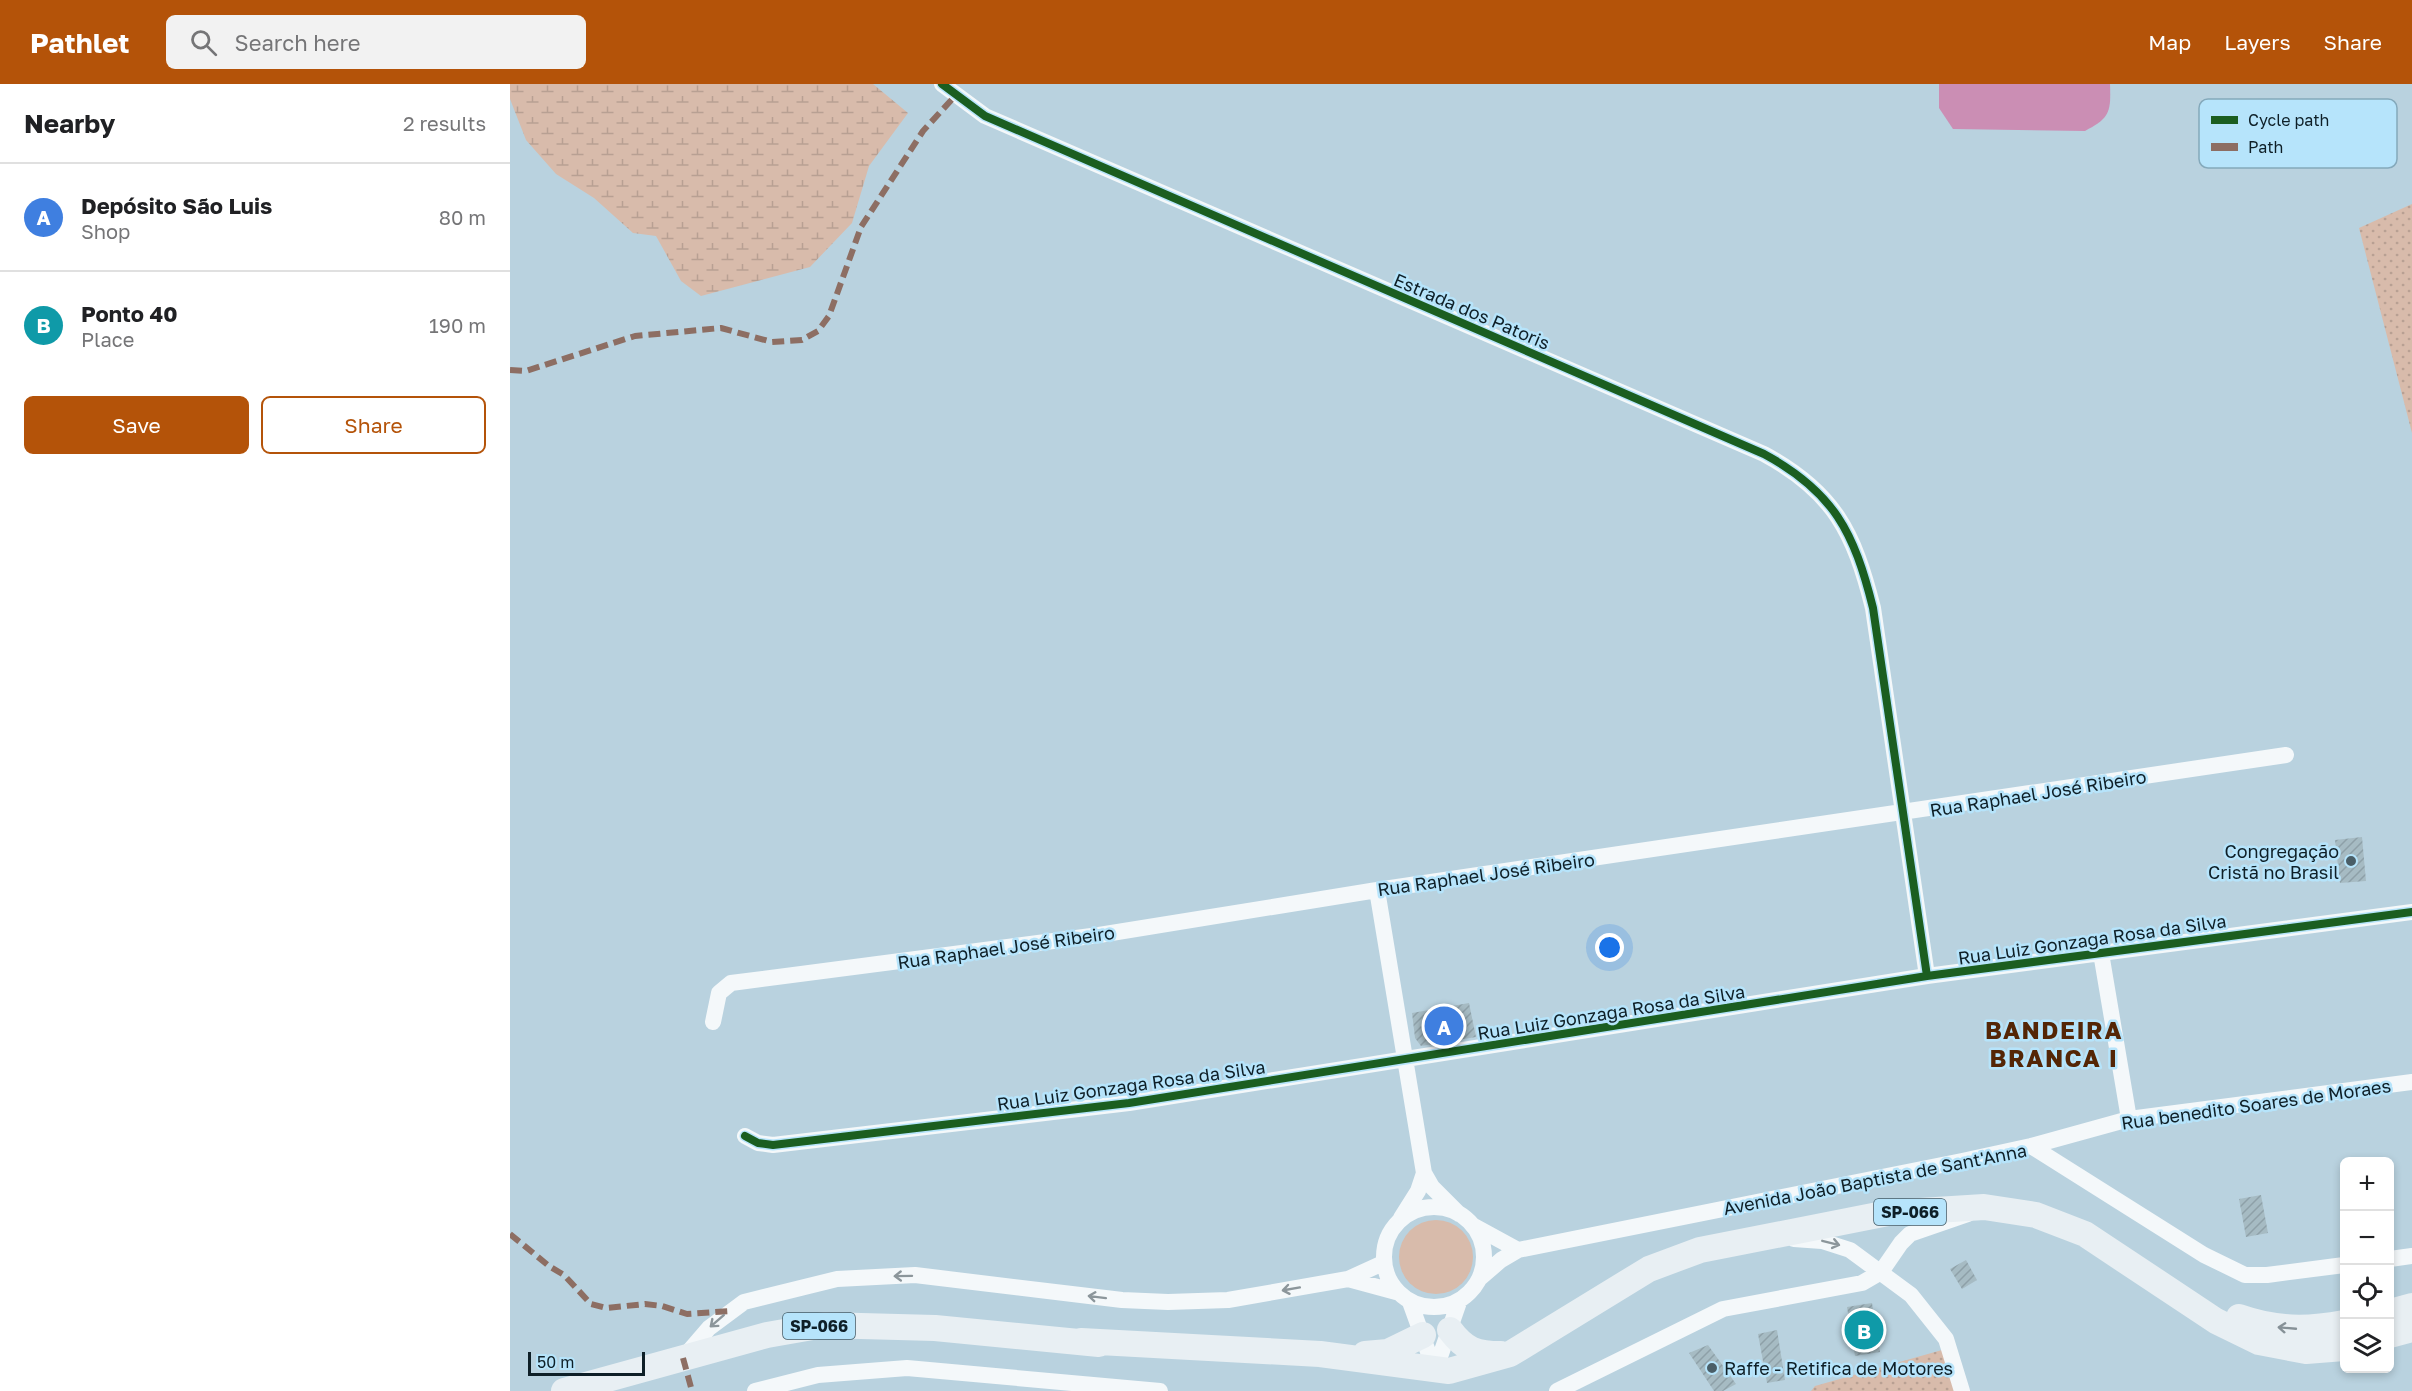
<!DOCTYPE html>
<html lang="en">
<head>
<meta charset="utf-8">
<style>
	:root { --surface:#fff; --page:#f2f2f2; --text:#202124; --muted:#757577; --line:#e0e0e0; --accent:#b45309 }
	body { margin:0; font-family:"Golos Text",sans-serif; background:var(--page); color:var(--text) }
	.controls { position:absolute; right:18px; bottom:18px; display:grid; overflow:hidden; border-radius:9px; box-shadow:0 3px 9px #0003 }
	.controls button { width:54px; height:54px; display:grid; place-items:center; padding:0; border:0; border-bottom:2px solid var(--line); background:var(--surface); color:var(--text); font:30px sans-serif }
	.scale { position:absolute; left:18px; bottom:15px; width:117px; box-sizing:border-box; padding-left:6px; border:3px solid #0e1f27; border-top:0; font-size:16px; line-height:21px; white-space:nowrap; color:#0e1f27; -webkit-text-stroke:4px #b6e4fb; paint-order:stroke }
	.you { position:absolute; left:1100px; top:864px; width:21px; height:21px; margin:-15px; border:4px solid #fff; border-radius:50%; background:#1a73e8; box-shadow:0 0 0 9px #1a73e833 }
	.badge { display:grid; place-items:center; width:39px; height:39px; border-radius:50%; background:var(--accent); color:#fff; font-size:20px; font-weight:700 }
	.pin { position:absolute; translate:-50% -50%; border:3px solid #fff; box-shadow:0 2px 6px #0006 }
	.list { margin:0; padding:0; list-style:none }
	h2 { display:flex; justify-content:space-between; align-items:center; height:78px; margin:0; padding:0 24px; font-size:26px }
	h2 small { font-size:20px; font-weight:400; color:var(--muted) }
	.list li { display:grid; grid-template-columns:39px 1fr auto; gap:18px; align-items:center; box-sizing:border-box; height:108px; padding:0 24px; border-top:2px solid var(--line) }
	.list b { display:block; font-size:22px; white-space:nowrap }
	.list p { margin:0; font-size:20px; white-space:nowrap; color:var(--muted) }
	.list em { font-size:20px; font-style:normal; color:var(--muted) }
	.actions { display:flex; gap:12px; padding:18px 24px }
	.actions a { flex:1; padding:14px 0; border:2px solid var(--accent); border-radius:9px; text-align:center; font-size:21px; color:var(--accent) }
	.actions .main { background:var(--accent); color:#fff }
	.icon { flex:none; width:33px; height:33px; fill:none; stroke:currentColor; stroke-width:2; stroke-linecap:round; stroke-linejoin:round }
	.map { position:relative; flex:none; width:1902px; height:1307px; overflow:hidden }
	header { display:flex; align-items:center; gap:36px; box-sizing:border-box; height:84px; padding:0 30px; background:var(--accent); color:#fff }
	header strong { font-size:28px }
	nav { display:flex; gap:33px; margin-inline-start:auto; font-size:21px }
	.search { width:420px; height:54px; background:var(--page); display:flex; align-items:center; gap:15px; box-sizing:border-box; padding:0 21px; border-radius:9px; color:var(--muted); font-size:22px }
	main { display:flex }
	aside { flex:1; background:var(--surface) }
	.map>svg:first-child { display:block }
</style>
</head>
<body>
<header>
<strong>Pathlet</strong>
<div class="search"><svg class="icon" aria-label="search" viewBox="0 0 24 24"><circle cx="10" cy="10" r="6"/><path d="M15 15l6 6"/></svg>Search here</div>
<nav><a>Map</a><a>Layers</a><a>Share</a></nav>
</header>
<main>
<aside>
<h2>Nearby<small>2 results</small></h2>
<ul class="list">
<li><span class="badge" style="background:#3f7fe0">A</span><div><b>Depósito São Luis</b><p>Shop</p></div><em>80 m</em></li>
<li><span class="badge" style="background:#0f9aa8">B</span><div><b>Ponto 40</b><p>Place</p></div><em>190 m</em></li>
</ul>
<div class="actions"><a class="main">Save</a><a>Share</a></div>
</aside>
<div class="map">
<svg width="1902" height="1307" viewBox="0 0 1902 1307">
	<defs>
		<pattern id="wetland-marsh" width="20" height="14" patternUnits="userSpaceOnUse" patternTransform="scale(1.5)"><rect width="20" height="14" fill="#d8bbab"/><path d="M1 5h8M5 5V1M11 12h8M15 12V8" fill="none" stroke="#b8a093"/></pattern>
		<pattern id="park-dots" width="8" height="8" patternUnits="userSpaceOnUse" patternTransform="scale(1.5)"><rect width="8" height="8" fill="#d8bbab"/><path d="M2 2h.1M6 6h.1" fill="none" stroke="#b8a093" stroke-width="1.8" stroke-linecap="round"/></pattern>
		<pattern id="building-hatch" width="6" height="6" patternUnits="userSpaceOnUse" patternTransform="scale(1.5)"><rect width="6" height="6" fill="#a6bbc3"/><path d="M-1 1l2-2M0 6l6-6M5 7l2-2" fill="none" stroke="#8ea0a8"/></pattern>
	</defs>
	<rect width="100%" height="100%" fill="#b9d2df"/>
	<path fill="#d8bbab" d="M889 1173a37 37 0 1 1 74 0a37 37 0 1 1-74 0Z"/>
	<path fill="url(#wetland-marsh)" d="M0,0H363L398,29L359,82L342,139L300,183L191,212L171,197L146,152L123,149L84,114L46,90L16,56L0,15Z"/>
	<path fill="url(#park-dots)" d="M1902,120V349L1849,144Z
		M1439,1264L1452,1307H1301L1305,1302Z"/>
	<path fill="#cb8eb4" d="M1429,0H1600C1601,28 1600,34 1575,47L1443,45L1429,24Z"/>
	<path fill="url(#building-hatch)" d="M1852,753L1856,797L1830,799L1825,756Z
		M959,919L966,953L911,962L905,954L902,929Z
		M1751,1111L1758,1149L1736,1153L1729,1115Z
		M1456,1176L1467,1196L1452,1205L1440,1185Z
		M1362,1219L1370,1268L1345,1272L1337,1223Z
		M1267,1246L1275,1296L1257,1299L1248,1250Z
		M1198,1261L1226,1300L1213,1307H1204L1179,1269Z"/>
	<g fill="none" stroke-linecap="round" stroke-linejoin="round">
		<path stroke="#f4f8fa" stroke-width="16" d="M432,0L475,32L1254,370C1324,408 1344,448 1363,524L1417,892
			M867,806L914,1089L922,1103L949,1130
			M1591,869L1619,1035
			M203,938L209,909L221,899L589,851L867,806L1776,671
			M235,1052L248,1059L263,1061L619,1019L1417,892L1902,828
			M1521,1062L1694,1171L1735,1191H1757L1834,1181
			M874 1173a50 50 0 1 1 100 0a50 50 0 1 1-100 0Z
			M891,1134L908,1107L914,1089
			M964,1142L1008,1166
			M1284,1155L1312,1157L1340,1166L1401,1211L1436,1255L1452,1307
			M1880,1175L1902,1172
			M838,1195L886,1208
			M969,1195L991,1176L1008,1166L1452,1077L1521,1062L1619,1035L1902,998
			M900,1218L925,1287
			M174,1273L199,1244L234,1218L327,1195L405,1191L612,1216L658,1218L718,1216L838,1195L873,1179
			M925,1287L949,1218
			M245,1307L308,1291L397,1284L650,1307
			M1047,1307L1213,1225L1352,1199L1371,1188L1391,1159L1400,1150L1458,1130"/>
		<path stroke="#e8eff3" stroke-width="26" d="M1880,1228L1902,1222
			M1729,1233C1766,1246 1797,1246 1834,1239
			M940,1246C955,1266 966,1270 991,1270
			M1880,1251L1902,1245
			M571,1257L810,1270L939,1287L1000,1270L1139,1185L1190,1166L1378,1129L1474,1123L1526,1131L1575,1150L1706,1237L1749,1258L1796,1267L1834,1264
			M855,1270L878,1268L913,1251
			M54,1307L257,1251L314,1241L425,1244L589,1260"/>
		<path stroke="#8d6e63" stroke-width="6" stroke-dasharray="12 6" stroke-linecap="butt" d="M0,286L16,287L125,252L211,244L262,258L292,256L308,247L319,232L351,143L413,47L445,12
			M0,1150L39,1182L54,1191L81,1220L96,1224L135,1220L152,1222L177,1230L221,1227
			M173,1274L182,1307"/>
		<g stroke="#b6e4fb" stroke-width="11">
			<path id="cycleway" d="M432,0L475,32L1254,370C1324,408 1344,448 1363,524L1417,892
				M235,1052L248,1059L263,1061L619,1019L1417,892L1902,828"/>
		</g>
		<use href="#cycleway" stroke="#1b5e20" stroke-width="8"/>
	</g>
	<defs><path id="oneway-shaft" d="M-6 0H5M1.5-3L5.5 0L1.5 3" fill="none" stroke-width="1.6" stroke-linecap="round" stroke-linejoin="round" transform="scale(1.5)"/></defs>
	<g stroke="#8c969b">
		<use href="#oneway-shaft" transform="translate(1321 1159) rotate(14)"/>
		<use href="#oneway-shaft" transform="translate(393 1192) rotate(179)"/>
		<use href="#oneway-shaft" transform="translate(781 1205) rotate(170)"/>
		<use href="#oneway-shaft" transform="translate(587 1213) rotate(-173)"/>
		<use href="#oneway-shaft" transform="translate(207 1237) rotate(139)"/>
	</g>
	<use stroke="#869197" href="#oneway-shaft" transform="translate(1777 1244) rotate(-175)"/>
	<g fill="#4a5e67" stroke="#b6e4fb" stroke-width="2">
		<circle cx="1841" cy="777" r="6"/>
		<circle cx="1202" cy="1284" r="6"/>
	</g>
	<g text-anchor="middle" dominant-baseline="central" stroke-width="5" stroke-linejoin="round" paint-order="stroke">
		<g fill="#b6e4fb" stroke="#405a67" stroke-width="1.5">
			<rect x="1364" y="1115" width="72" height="26" rx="4.5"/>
			<rect x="273" y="1229" width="72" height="26" rx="4.5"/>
		</g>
		<g font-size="16" font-weight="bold" fill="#0e1f27">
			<text x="1400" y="1128">SP-066</text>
			<text x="309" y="1242">SP-066</text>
		</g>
		<g font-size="18" fill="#0e1f27" stroke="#b6e4fb">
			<text transform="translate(962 227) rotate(23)">Estrada dos Patoris</text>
			<text transform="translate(1528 709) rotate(-9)">Rua Raphael José Ribeiro</text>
			<text transform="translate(976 790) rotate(-8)">Rua Raphael José Ribeiro</text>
			<text transform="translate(1582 855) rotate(-8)">Rua Luiz Gonzaga Rosa da Silva</text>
			<text transform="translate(496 863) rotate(-8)">Rua Raphael José Ribeiro</text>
			<text transform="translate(1101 928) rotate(-9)">Rua Luiz Gonzaga Rosa da Silva</text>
			<text transform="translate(621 1001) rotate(-8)">Rua Luiz Gonzaga Rosa da Silva</text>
			<text transform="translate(1746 1020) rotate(-8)">Rua benedito Soares de Moraes</text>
			<text transform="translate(1365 1095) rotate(-11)">Avenida João Baptista de Sant'Anna</text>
		</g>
		<g font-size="18" fill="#0e1f27" stroke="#b6e4fb" text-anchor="end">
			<text x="1829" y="767">Congregação<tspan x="1829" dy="21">Cristã no Brasil</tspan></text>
			<text x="1214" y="1284" text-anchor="start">Raffe - Retifica de Motores</text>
		</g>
		<g font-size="24" font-weight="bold" letter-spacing="1.5" fill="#542606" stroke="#b6e4fb">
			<text x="1544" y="945">BANDEIRA<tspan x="1544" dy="28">BRANCA I</tspan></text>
		</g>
	</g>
	<rect x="1689" y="15" width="198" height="69" rx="9" fill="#b6e4fb" stroke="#84a9bb" stroke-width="1.5"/>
	<rect x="1701" y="32" width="27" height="8" fill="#1b5e20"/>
	<rect x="1701" y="59" width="27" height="8" fill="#8d6e63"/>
	<g font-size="16" fill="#0e1f27">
		<text x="1738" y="42">Cycle path</text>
		<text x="1738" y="69">Path</text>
	</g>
</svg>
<div class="controls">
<button>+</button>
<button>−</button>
<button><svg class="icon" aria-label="locate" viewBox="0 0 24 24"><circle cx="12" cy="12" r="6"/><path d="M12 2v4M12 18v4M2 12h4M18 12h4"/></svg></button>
<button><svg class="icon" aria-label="layers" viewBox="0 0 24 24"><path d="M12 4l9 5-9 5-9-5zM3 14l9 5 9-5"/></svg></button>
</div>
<div class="scale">50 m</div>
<div class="you"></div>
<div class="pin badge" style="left:934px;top:942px;background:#3f7fe0">A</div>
<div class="pin badge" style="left:1354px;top:1246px;background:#0f9aa8">B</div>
</div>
</main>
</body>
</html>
